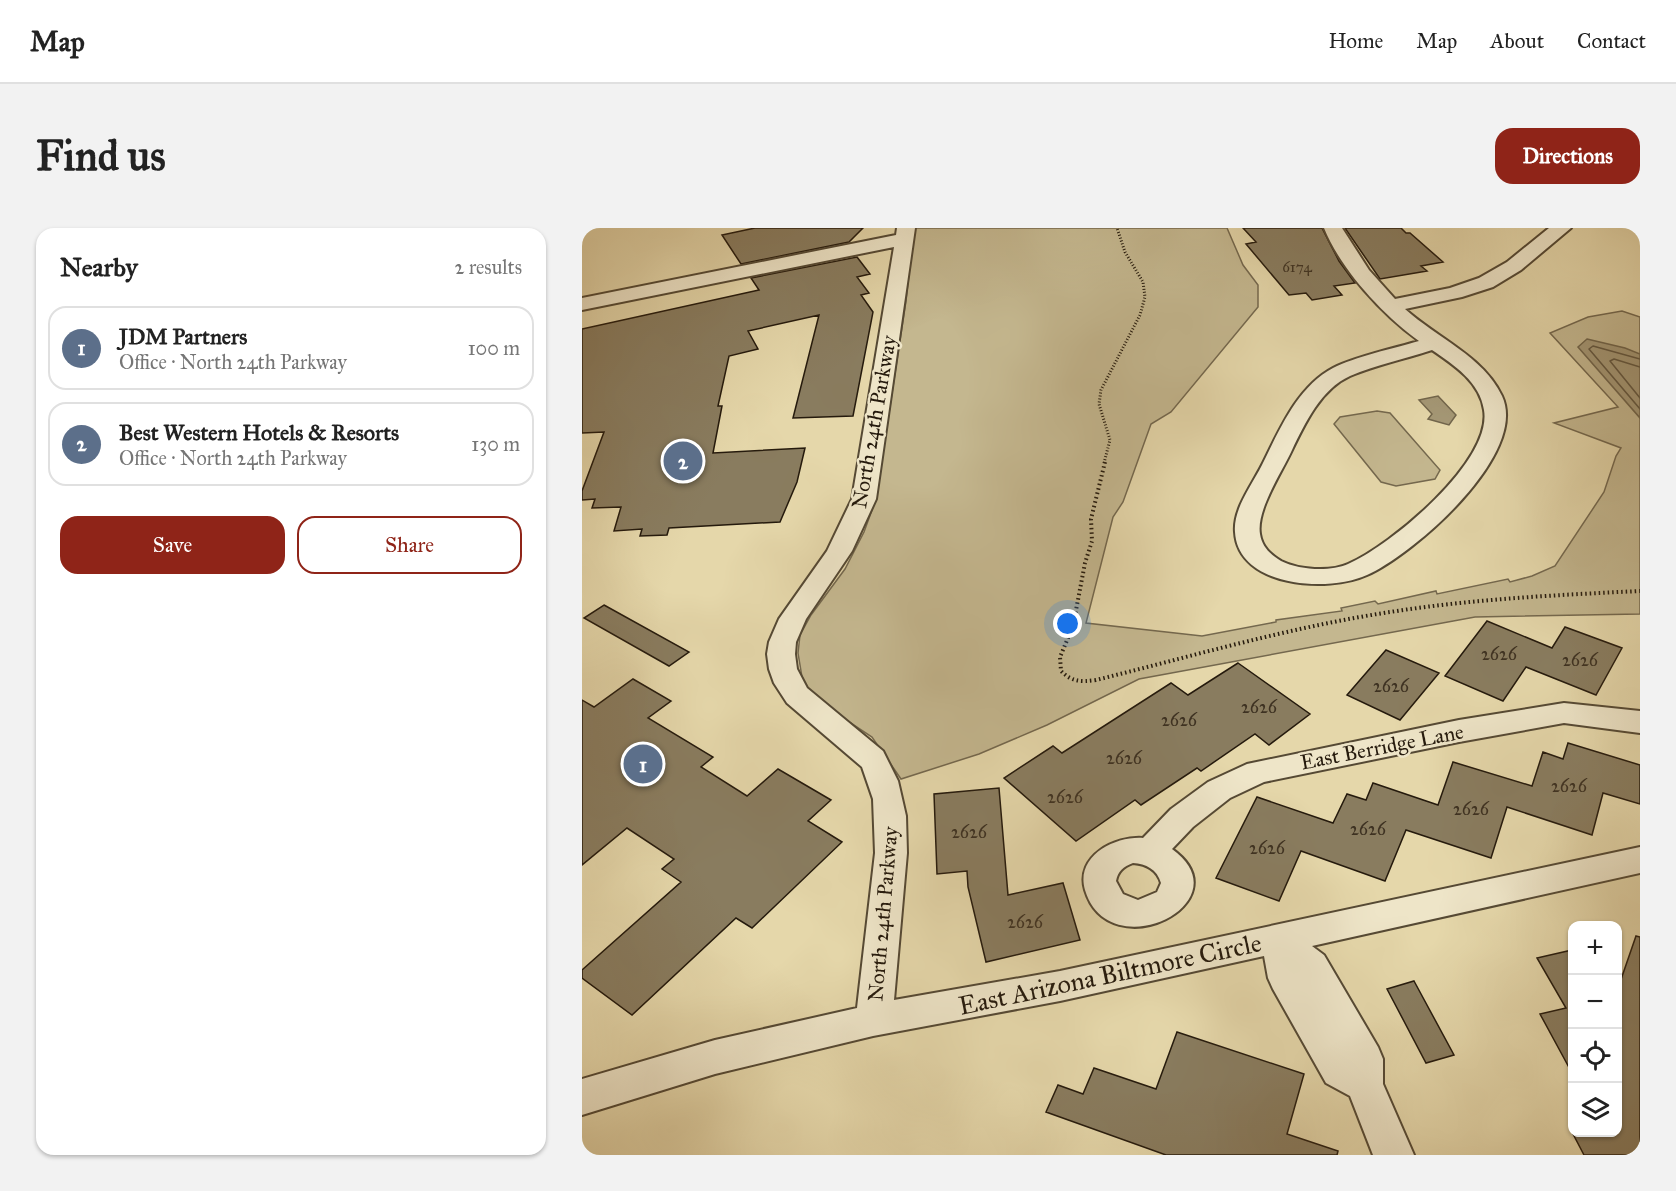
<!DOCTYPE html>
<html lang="en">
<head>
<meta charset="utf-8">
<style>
	:root { --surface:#fff; --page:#f2f2f2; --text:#222; --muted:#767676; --line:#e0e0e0; --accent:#8f2418 }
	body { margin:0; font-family:"IM FELL Great Primer",serif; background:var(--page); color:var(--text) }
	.controls { position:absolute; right:18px; bottom:18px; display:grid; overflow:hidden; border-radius:12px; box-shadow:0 2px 4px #0004 }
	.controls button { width:54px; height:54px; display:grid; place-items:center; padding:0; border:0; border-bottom:2px solid var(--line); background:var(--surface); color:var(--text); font:30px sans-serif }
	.you { position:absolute; left:486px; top:396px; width:21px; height:21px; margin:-15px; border:4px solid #fff; border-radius:50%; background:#1a73e8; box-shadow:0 0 0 9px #1a73e833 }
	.badge { display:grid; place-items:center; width:39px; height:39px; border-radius:50%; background:var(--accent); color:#fff; font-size:20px; font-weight:700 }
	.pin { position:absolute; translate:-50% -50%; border:3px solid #fff; box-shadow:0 2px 6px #0006 }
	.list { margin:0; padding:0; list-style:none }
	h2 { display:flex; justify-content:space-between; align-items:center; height:78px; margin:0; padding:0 24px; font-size:26px }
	h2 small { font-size:20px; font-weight:400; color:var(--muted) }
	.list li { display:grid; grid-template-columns:39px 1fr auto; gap:18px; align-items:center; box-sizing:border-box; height:84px; margin:0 12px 12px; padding:0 12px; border:2px solid var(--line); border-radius:18px }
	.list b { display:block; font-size:22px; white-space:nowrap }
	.list p { margin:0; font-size:20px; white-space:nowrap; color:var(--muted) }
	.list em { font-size:20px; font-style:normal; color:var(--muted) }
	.actions { display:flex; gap:12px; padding:18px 24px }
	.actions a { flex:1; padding:14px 0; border:2px solid var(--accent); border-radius:18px; text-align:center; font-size:21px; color:var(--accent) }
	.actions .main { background:var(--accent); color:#fff }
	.icon { flex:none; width:33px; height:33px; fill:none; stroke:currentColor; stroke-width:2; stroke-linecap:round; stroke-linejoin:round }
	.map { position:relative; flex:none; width:1058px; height:927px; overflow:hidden; border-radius:18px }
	header { display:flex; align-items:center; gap:36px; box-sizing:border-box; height:84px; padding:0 30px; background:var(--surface); border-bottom:2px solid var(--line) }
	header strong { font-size:28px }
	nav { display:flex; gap:33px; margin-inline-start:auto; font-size:21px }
	.intro { display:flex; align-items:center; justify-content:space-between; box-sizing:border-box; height:144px; padding:0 36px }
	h1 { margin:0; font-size:42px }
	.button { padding:15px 27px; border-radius:18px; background:var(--accent); color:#fff; font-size:21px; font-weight:700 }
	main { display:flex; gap:36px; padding:0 36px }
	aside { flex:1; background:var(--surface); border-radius:18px; box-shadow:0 2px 4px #0004 }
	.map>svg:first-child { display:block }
</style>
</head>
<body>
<header>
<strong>Map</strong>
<nav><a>Home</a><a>Map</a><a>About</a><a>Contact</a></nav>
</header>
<div class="intro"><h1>Find us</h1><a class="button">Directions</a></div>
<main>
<aside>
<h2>Nearby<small>2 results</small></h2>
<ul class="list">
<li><span class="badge" style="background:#5c6f8a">1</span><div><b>JDM Partners</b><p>Office · North 24th Parkway</p></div><em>100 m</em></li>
<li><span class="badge" style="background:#5c6f8a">2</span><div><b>Best Western Hotels &amp; Resorts</b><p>Office · North 24th Parkway</p></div><em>130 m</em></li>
</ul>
<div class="actions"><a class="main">Save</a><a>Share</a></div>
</aside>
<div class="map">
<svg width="1058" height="927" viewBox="0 0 1058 927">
	<rect width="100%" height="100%" fill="#e5d7aa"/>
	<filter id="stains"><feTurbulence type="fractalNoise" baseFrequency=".00333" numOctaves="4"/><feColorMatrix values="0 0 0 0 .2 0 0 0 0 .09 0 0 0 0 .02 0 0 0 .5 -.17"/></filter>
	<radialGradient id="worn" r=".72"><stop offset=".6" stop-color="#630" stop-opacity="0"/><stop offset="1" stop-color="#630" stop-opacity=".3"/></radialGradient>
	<path fill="#c4b78f" stroke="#74684e" stroke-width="1.5" d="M332,0H645L661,37L676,57V79L589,184L569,196L541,274L531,289L504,395L620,408L694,394V392L760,383L759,380L793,373L796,376L854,363L855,366L926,351L928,354L950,348L973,338L1022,264L1034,228L1039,220L972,195L1036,179L968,105L1006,89L1040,83L1058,89V386L893,389L557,451L465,497L397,526L319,551L290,509L240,476L226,461L220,449L216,425L218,407L229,387L263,341L282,304L294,271L324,73Z
		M795,183L808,185L858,242L853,251L814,258L799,254L752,196L758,189Z"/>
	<path fill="#a49775" stroke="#71654b" stroke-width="1.5" d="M1005,111L1043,120L1058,126V190L996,119Z
		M856,168L874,187L867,197L846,191L850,186L837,172Z"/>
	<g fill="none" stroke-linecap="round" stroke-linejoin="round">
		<path stroke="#645841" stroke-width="1.5" d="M1058,131L1011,118L1007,121L1058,181
			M1058,139L1032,131L1028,133L1058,170"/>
	</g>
	<path fill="#897c5f" stroke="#251a0d" stroke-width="1.5" d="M173,0H281L267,14L159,36L140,7Z
		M661,0H740L757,33L773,55L752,58L760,67L730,72L724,65L707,67L664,16L674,14Z
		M763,0H819L824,5H828L861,34L839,38L845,43L798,51Z
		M275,29L288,46L275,49L287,65L279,67L291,84L271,188L211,190L237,87L166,103L176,121L147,128L136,178H140L131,225L223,220L215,254L198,294L87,300L85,307L58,308L60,301L32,303L39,279L10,280L13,271L0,272V263L22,204L0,205V101L177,62L169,50Z
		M22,377L107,424L87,438L2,390Z
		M905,393L970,420L983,399L1040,420L1014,467L944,439L921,473L863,448Z
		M804,422L857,445L818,492L765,467Z
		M656,435L728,486L687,517L673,506L619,543L615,540L559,577L553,572L494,613L422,550L471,518L480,525L589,455L606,467Z
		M51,451L89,473L66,490L131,529L119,539L165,568L196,541L249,572L226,593L260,614L170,700L154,690L50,787L0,750V742L99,654L80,641L92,631L45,600L0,637V472L12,479Z
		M986,515L1058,537V576L1021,565L1010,607L925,579L909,630L824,602L803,653L719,623L697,673L634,650L675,569L751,595L765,566L784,572L791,555L856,577L871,534L950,558L961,524L981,531Z
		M417,560L426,667L481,655L498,712L404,734L386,659L385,643L355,646L352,566Z
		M1054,708L1058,709V927H1002L990,904H1035V763Z
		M990,722V845L958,786L984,780L955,730Z
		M832,753L872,827L844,835L805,761Z
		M595,804L722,846L705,906L756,923L755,927H584L464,884L476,857L501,866L512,840L574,861Z"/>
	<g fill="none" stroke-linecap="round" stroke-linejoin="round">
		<g stroke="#554934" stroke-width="4">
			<path id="minor" d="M315,0H333L294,271L270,323L224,391L214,414L213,426L215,441L225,460L301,523L316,553L324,588L325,625L312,772L478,743L1058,619V645L730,718L742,727L796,819L801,831V856L832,927H791L768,868L744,855L691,761L686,750L682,728L478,773L291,808L133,846L0,887V851L133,812L275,780L293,625L291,571L280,539L205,475L192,455L187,441L185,426L187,414L197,391L245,323L270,271L312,19L0,82V70L314,7Z
				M742,0H760L787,42L813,71L868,60L897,50L925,34L967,0H989L939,42L911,59L880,69L823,81C855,110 901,128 920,168C947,226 832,326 785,347C746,365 656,359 653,304C651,281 670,257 680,237C697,203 715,159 751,140C772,129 813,120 837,113C801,87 759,42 742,0ZM850,122C872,137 898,154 902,182C911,233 808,318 766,336C748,344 717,342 699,333C688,326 680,319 678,306C674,282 700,244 710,222C723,195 739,161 768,148C794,137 823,131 850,122Z
				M982,475L1058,483V505L982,495L877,514L682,554L648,570L611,599L590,621C664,674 527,742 503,662C493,628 533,608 561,610L589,581L626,554L665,536L877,492ZM551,635C564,636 575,641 579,655L575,664L556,672L541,666L534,653C536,643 541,639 551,635Z"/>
		</g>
		<path stroke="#251a0d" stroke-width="3" stroke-dasharray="1 2" stroke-linecap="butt" d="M522,235L528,212L517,176L519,162L558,87L563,69L561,54L543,24L535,0"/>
		<path stroke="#251a0d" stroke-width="4" stroke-dasharray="1.5 3" stroke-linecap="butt" d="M523,234L509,291L510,313L503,335L491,398L478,429L479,443C490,454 499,454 514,452C611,428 709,399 808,384C891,371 974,367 1058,363"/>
		<use href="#minor" fill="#eee5c8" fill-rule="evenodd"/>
	</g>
	<g text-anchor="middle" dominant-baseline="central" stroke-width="5" stroke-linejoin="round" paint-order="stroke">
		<g font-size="15" fill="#3e3222">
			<text x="715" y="39">6174</text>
		</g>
		<g font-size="18" fill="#3e3222">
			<text x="917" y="426">2626</text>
			<text x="998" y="432">2626</text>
			<text x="809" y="458">2626</text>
			<text x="677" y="479">2626</text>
			<text x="597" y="492">2626</text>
			<text x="542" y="530">2626</text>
			<text x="987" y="558">2626</text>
			<text x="483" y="569">2626</text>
			<text x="889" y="581">2626</text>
			<text x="786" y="601">2626</text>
			<text x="387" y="604">2626</text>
			<text x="685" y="620">2626</text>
			<text x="443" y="694">2626</text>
		</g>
		<g font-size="21" fill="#251a0d" stroke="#eee5c8">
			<text transform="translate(292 194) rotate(-80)">North 24th Parkway</text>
			<text transform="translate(800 519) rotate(-11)">East Berridge Lane</text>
			<text transform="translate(301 686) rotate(-85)">North 24th Parkway</text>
		</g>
		<g font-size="26" fill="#251a0d" stroke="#eee5c8">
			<text transform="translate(528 746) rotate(-12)">East Arizona Biltmore Circle</text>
		</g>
	</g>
	<rect width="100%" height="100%" filter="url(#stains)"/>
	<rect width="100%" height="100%" fill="url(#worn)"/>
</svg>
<div class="controls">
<button>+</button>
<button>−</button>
<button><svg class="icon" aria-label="locate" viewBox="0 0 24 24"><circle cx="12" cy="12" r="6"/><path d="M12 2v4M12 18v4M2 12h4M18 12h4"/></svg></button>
<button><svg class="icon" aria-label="layers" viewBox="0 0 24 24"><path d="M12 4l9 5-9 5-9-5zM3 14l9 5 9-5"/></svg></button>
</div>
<div class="you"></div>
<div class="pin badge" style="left:61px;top:536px;background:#5c6f8a">1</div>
<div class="pin badge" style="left:101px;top:233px;background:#5c6f8a">2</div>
</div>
</main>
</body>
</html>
